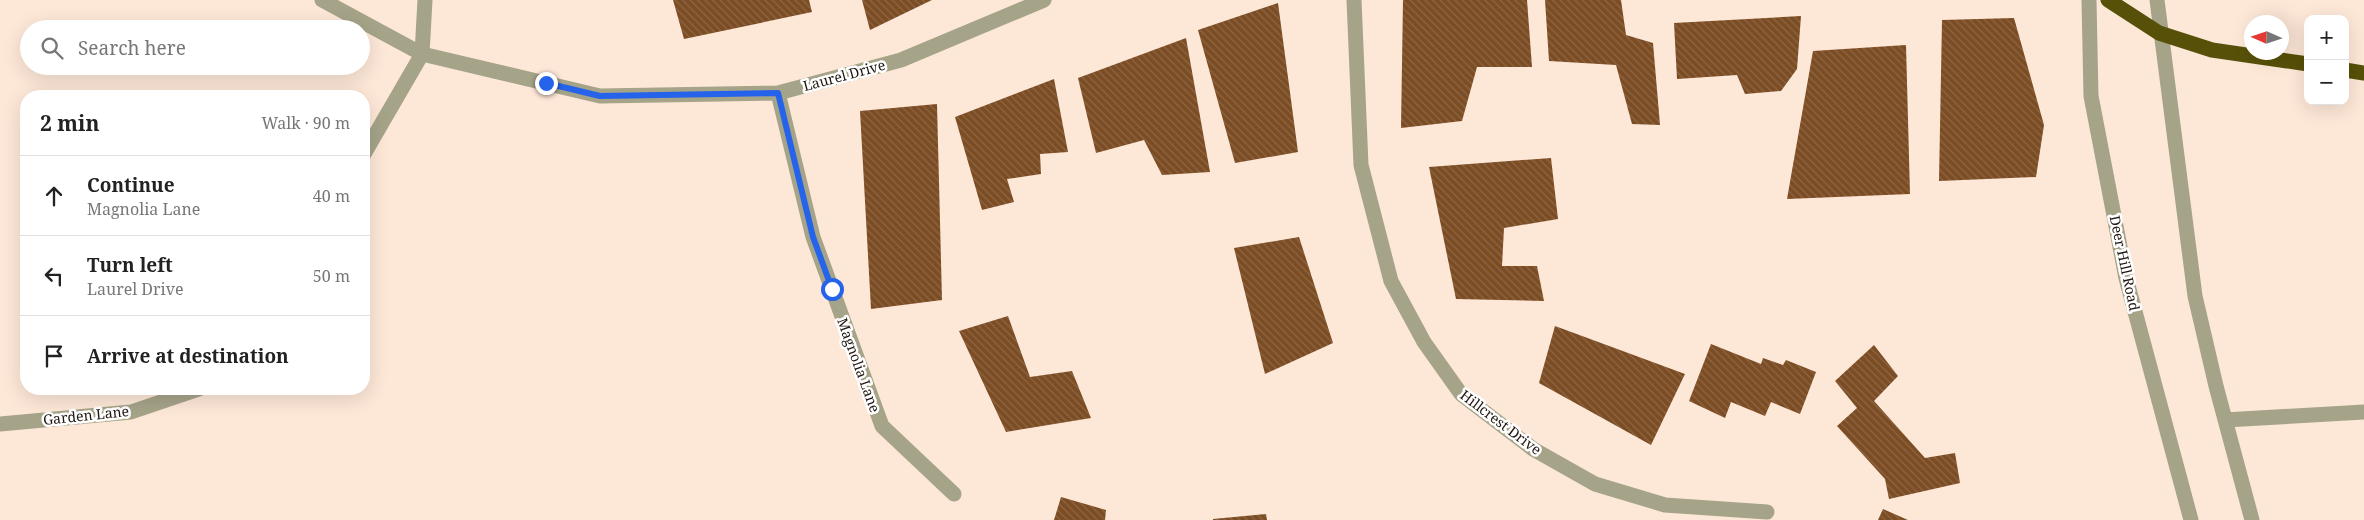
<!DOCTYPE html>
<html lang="en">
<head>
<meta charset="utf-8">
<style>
	:root { --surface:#fff; --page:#f2f2f2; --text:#222; --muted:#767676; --line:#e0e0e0 }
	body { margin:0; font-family:"Noto Serif",serif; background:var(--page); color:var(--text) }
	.controls { position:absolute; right:15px; top:15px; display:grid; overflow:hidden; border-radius:10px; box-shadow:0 5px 20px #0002 }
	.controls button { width:45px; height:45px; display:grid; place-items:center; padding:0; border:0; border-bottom:1px solid var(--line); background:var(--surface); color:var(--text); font:25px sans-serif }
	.compass { position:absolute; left:2244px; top:15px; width:45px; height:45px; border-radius:50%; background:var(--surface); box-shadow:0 5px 20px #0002; rotate:273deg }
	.stop { position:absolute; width:15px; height:15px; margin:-11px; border:4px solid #2563eb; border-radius:50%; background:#fff }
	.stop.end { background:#2563eb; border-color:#fff; box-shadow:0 1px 5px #0008 }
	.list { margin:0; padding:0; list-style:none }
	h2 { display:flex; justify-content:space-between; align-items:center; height:65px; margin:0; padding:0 20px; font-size:21px }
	h2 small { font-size:16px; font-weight:400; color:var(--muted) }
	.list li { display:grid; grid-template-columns:32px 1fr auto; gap:15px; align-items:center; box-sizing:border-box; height:80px; padding:0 20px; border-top:1px solid var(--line) }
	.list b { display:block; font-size:19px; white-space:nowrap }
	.list p { margin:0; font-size:16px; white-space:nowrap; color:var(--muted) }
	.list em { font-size:16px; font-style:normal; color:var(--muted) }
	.icon { flex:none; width:28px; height:28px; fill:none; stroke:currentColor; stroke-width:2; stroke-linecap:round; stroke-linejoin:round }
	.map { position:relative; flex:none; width:2364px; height:520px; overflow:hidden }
	.search { position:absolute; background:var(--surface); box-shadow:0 5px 20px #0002; left:20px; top:20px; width:350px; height:55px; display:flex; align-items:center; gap:12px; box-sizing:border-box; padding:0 18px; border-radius:28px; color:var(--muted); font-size:19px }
	.panel { position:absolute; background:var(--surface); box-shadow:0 5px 20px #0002; left:20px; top:90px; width:350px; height:305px; border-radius:20px }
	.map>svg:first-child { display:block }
</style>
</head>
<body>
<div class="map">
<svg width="2364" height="520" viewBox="0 0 2364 520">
	<defs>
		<pattern id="building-back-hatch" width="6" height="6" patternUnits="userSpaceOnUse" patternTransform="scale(1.25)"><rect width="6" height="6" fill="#7c4c23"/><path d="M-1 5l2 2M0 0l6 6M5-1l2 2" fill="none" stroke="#8c6748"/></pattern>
	</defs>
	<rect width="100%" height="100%" fill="#fde7d7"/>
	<path fill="url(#building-back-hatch)" d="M673,0H809L812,12L684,39Z
		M862,0H932L870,30Z
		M1403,0H1527L1532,67H1477L1462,121L1401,128Z
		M1545,0H1621L1626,35L1653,43L1660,125L1632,124L1616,65L1549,61Z
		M1278,3L1298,152L1235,163L1198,30Z
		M1801,16L1797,69L1781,91L1745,94L1737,75L1677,79L1674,23Z
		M2014,18L2044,125L2036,177L1939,181L1942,20Z
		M1186,38L1210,172L1162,175L1144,140L1096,153L1078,78Z
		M1906,45L1910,194L1787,199L1813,51Z
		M1054,79L1068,152L1040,154L1041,174L1007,179L1014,202L982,210L955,117Z
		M937,104L942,300L871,309L860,111Z
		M1551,158L1558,219L1504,228L1502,266H1537L1544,301L1456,299L1429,167Z
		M1299,237L1333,343L1265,374L1234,248Z
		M1008,316L1030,377L1072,371L1091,418L1006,432L959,331Z
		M1555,326L1685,374L1651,445L1539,383Z
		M1711,344L1761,364L1763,358L1783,365L1786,360L1816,372L1800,414L1771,402L1765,416L1731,402L1725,418L1689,401Z
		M1874,345L1898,376L1874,401L1925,458L1955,453L1960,483L1889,499L1885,479L1837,426L1857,408L1835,381Z
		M1061,497L1106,510L1105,520H1054Z
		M1883,509L1908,520H1878Z
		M1266,514L1267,520H1213V519Z"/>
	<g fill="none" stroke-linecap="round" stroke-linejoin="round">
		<path stroke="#a5a388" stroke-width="15" d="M322,0L422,54L600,96L778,93L901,60L1044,0
			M1354,0L1361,165L1391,281L1424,342L1461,394L1533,449L1595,484L1665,505L1767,512
			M2089,0L2091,96L2126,278L2191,520
			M2157,0L2195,296L2216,386L2252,520
			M778,93L813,237L882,426L954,494
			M364,154L422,54L425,0
			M2225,420L2364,412
			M0,424L131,412L199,389"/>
		<path stroke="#575009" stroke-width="15" d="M2108,0L2159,33L2212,50L2308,64
			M2345,70L2364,73"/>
	</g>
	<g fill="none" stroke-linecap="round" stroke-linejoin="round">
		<path stroke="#2563eb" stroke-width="6" d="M546,83L600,96L778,93L813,237L832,289"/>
	</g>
	<g text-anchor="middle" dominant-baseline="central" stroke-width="5" stroke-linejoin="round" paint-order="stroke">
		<g font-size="14" fill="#20160f" stroke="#fff">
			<text transform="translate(844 75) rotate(-15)">Laurel Drive</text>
			<text transform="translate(2125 263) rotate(78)">Deer Hill Road</text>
			<text transform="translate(859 365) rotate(70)">Magnolia Lane</text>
			<text transform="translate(86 415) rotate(-6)">Garden Lane</text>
			<text transform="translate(1501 422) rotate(37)">Hillcrest Drive</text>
		</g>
	</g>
</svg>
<div class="controls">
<button>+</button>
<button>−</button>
</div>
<svg class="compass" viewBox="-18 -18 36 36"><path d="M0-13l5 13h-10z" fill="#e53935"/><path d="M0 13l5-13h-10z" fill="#767676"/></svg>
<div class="stop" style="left:832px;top:289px"></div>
<div class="stop end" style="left:546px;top:83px"></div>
<div class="search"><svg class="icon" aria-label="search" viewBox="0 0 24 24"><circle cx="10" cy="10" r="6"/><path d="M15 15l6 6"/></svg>Search here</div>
<section class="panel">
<h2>2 min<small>Walk · 90 m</small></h2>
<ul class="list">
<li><svg class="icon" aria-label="ahead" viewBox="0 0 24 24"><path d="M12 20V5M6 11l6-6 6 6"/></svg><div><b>Continue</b><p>Magnolia Lane</p></div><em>40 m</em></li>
<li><svg class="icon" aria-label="left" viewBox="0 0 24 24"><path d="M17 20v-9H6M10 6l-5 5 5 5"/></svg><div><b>Turn left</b><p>Laurel Drive</p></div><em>50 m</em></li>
<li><svg class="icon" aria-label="arrive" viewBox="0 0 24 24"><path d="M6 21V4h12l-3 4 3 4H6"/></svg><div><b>Arrive at destination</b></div></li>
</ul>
</section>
</div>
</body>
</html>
